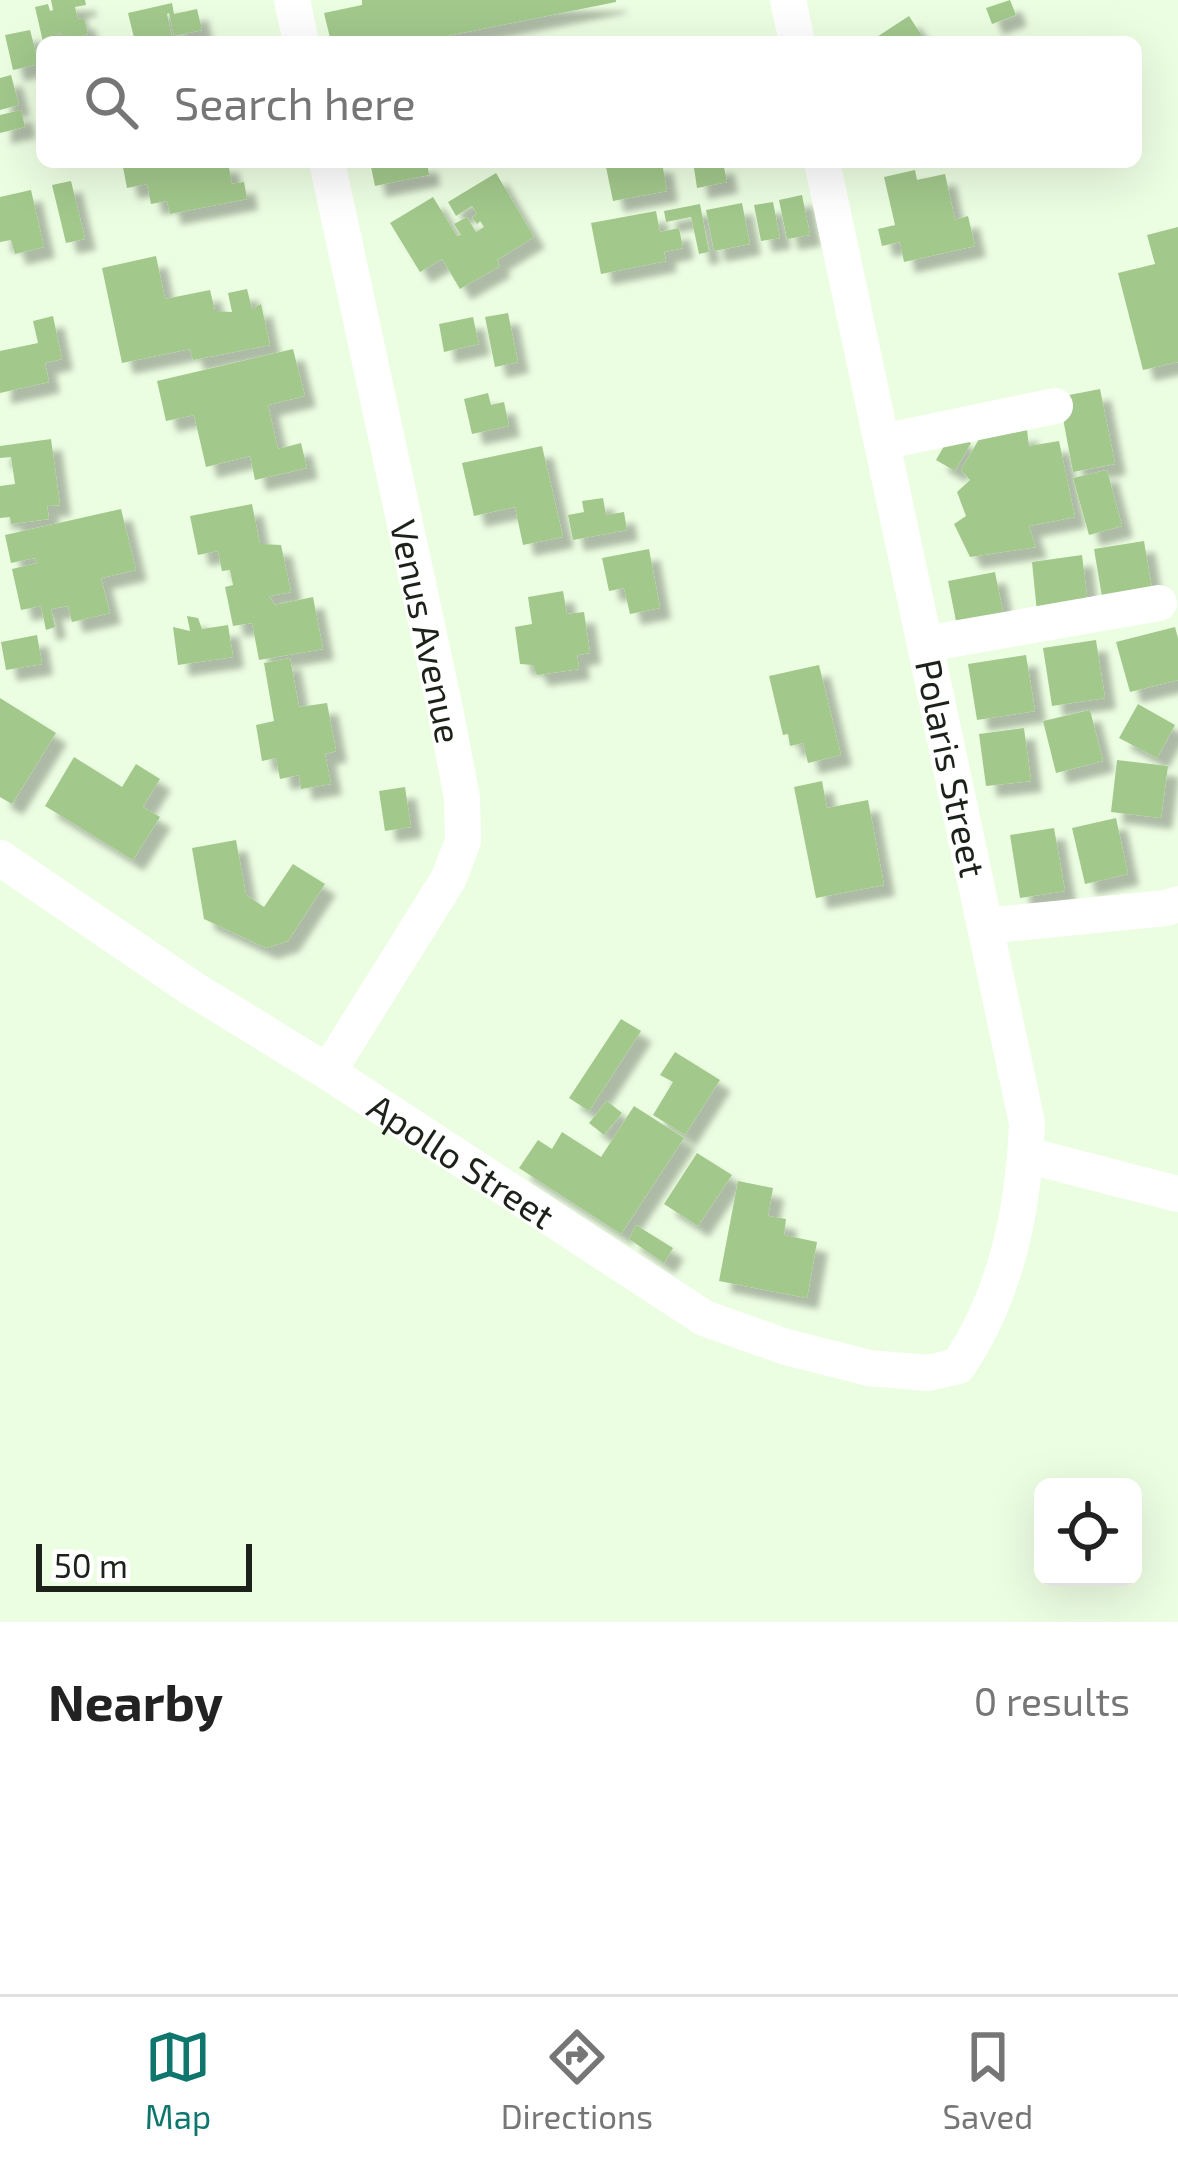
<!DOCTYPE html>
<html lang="en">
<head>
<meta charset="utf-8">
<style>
	:root { --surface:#fff; --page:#f2f2f2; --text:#222; --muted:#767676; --line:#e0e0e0; --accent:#0f766e }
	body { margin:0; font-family:"Exo 2",sans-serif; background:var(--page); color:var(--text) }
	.controls { position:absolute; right:36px; bottom:36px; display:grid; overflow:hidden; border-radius:18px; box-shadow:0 12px 48px #0002 }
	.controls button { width:108px; height:108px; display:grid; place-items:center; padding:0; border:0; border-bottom:3px solid var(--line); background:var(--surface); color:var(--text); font:60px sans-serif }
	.scale { position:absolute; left:36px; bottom:30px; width:216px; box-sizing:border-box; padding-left:12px; border:6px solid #1c2219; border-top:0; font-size:33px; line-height:42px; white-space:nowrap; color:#1c2219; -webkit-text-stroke:9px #fff; paint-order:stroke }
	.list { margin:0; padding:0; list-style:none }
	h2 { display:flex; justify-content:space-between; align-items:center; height:156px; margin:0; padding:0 48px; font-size:51px }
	h2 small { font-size:39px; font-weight:400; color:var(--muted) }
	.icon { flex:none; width:66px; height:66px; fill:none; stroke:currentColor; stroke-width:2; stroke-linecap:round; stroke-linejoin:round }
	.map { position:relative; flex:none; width:1178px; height:1622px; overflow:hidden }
	.search { position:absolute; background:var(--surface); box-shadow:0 12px 48px #0002; left:36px; right:36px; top:36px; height:132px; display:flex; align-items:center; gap:30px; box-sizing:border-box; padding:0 42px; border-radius:18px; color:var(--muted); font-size:45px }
	.sheet { height:372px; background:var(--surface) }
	nav { display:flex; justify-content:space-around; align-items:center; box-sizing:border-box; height:168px; border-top:3px solid var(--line); background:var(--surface); font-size:33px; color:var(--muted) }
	nav a { display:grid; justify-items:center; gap:6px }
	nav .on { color:var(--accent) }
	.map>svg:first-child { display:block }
</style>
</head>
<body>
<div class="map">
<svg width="1178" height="1622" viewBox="0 0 1178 1622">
	<defs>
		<filter id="shadow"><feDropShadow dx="11" dy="11" stdDeviation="3" flood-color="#0004"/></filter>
	</defs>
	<rect width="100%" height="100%" fill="#ecfee2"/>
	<path fill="#a2c88c" filter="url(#shadow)" d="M51,0H85L86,5L75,7L78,19L84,18L88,34L81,36L82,42H63L61,33L57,34L58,42H43L35,7L48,4L50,11L53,10Z
		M362,0H616V2L417,42H331L324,13L362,5Z
		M1010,0L1016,15L992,24L986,8Z
		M172,3L174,14L197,9L202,30L174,36L169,13L167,14L173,42H135L128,13Z
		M909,16L926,42H869Z
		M30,30L39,64L13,70L5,35Z
		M11,75L19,105L0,110V78Z
		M21,110L25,127L0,133V115Z
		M122,162H228L232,184L244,182L247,199L170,214L167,201L151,204L147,184L127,188Z
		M370,162H427L429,175L375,186Z
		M616,162H662L667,191L613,201L606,167L616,165Z
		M723,162L727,182L697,188L694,168Z
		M915,170L917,180L945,174L955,220L968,216L975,246L904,262L900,242L882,246L878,229L895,225L884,177Z
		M496,173L534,237L497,260L500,266L460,289L442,259L420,272L390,223L433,197L457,236L461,235L454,224L467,217L476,232L484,227L480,221L477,224L472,217L477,214L472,206L456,216L448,202Z
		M71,181L85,239L66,243L52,185Z
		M31,190L44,247L15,254L11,240L0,242V197Z
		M802,195L810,235L787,239L779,200Z
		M773,202L780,238L761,241L754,205Z
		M742,203L750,244L714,251L706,210Z
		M700,204L709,252L699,254L691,217L666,222L664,211Z
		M656,211L660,232L679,228L683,248L664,252L666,261L601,274L591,223Z
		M1178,227V362L1143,370L1118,273L1155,264L1147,235Z
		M156,256L165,299L210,290L215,311L232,312L228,293L247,289L252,309L261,304L270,345L193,360L190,349L122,363L102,268Z
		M508,313L518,362L495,367L485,317Z
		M53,316L62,359L45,363L49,382L0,393V351L38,343L33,321Z
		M473,317L479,344L444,352L439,324Z
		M293,349L305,396L268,405L278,449L301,443L307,468L255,480L250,456L206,467L194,415L166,421L157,381Z
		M1100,389L1115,464L1073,472L1059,397Z
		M488,393L491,405L504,402L509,426L472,434L464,399Z
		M1027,430L1029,446L1059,441L1075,517L1029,526L1036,547L970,557L954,524L966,516L957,492L970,480L961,470L979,439Z
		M952,432L971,443L955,471L936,460Z
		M51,439L60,505L47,506L49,519L11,524L10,517L0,518V486L15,484L11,457L0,458V446Z
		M542,446L563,537L523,545L515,507L474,516L462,463Z
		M1107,470L1122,526L1089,535L1073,478Z
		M603,498L606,515L624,512L627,530L573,540L568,515L584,512L582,501Z
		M252,504L260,544L281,545L291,592L269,596L275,605L313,597L323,649L259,660L252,623L233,626L225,587L233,585L230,570L222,571L218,551L198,555L190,516Z
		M121,509L136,570L101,578L110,613L72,622L68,606L51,609L55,627L46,630L41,606L21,610L12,569L37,563L35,558L11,563L5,535Z
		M1144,541L1153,595L1103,603L1094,549Z
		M649,549L660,608L630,614L624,588L609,591L602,558Z
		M1082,555L1088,605L1037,612L1032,562Z
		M995,572L1005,622L958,631L948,581Z
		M563,591L567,614L584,612L590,653L577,655L579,669L537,675L533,665L520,664L515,627L532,624L528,597Z
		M187,616L198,618L202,629L228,625L233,657L178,665L173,627L190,631Z
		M1175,627L1178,638V680L1130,692L1116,642Z
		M37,635L42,664L6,670L1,642Z
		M1096,640L1105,698L1052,706L1043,648Z
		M1026,655L1035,711L977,720L968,664Z
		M290,658L299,707L327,703L336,751L325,754L331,784L301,789L299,775L280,779L276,758L262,761L256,725L274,721L264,663Z
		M819,665L841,755L808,763L803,743L790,746L788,734L783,735L769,676Z
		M0,698L56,733L12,804L0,797Z
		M1138,704L1175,725L1157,758L1119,738Z
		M1090,710L1103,761L1056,773L1043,721Z
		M1024,728L1031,781L986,786L979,734Z
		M74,757L122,787L136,764L160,779L143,807L160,817L133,860L45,806Z
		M1117,760L1168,766L1161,818L1111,812Z
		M822,781L827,808L868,800L884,885L816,898L794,787Z
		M405,787L411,827L385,831L379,791Z
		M1116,818L1128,874L1085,884L1072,828Z
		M1054,828L1065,891L1020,898L1010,835Z
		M236,840L246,895L264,907L293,864L325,884L288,941L266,948L204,919L192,848Z
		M621,1019L641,1031L589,1111L569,1098Z
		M675,1052L720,1080L685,1135L653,1115L673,1082L660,1075Z
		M607,1101L622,1113L604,1135L589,1123Z
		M634,1106L684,1138L621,1234L519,1168L538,1140L552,1149L562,1132L601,1157Z
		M697,1153L732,1175L698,1226L664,1204Z
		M738,1181L773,1188L768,1216L786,1219L784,1235L817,1242L807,1298L719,1281Z
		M636,1225L673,1248L664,1263L629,1239Z"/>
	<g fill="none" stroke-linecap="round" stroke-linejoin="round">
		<g stroke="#fff" stroke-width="36">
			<path d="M292,0L301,42"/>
			<path d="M788,0L797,42"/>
			<path id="s1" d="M327,162L446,714L462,798L463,841L449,878L328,1072"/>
			<path d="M882,442L1055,406"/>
			<path d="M925,644L1159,603"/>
			<path id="s2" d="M0,858L193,989L328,1072L704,1318L786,1347L869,1368L928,1373L958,1366C1006,1296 1024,1207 1027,1123L822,162"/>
			<path d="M985,926L1166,908L1178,904"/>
			<path d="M1026,1155L1178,1194"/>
		</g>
	</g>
	<g text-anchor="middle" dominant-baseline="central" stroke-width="9" stroke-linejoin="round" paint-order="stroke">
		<g font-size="36" fill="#1c2219" stroke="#fff">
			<text stroke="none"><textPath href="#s1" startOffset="480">Venus Avenue</textPath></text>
			<text transform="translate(952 768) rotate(78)">Polaris Street</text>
			<text stroke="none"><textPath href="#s2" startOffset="552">Apollo Street</textPath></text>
		</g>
	</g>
</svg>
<div class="controls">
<button><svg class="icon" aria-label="locate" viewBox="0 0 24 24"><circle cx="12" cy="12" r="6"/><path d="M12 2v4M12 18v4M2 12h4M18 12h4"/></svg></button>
</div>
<div class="scale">50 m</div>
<div class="search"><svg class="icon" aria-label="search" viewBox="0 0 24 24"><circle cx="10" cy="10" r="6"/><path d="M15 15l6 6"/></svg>Search here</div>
</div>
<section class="sheet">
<h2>Nearby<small>0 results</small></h2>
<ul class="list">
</ul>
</section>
<nav>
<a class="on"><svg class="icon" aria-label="map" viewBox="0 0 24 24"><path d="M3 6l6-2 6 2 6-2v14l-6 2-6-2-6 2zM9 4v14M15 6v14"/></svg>Map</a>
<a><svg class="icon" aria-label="directions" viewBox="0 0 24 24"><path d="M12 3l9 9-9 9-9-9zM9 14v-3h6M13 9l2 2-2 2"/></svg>Directions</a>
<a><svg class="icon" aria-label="saved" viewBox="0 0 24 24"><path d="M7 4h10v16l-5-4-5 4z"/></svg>Saved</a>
</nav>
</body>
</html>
